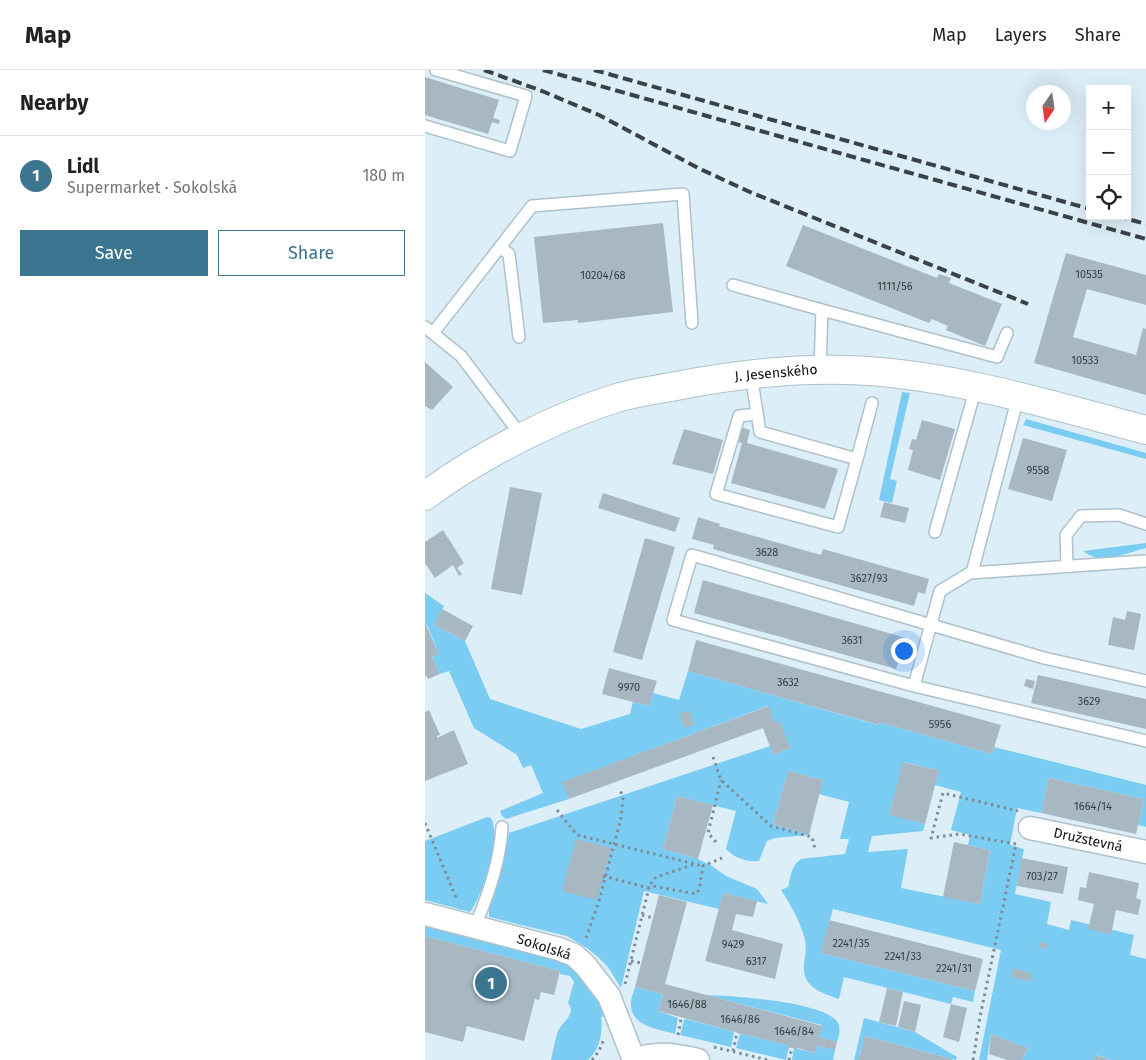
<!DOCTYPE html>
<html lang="en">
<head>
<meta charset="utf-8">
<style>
	:root { --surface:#fff; --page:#f2f2f2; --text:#222; --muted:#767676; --line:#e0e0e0; --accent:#3c758f }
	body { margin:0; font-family:"Fira Sans",sans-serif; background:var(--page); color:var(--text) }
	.controls { position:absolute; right:15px; top:15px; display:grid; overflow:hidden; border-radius:0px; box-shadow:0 5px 20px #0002 }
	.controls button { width:45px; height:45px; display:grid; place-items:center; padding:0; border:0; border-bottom:1px solid var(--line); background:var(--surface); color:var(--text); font:25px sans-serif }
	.compass { position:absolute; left:601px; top:15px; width:45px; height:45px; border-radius:50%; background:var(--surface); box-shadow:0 5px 20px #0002; rotate:193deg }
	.you { position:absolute; left:478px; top:580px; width:18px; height:18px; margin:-12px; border:4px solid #fff; border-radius:50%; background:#1a73e8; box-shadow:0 0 0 8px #1a73e833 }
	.badge { display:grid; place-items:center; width:32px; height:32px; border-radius:50%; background:var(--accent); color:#fff; font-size:16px; font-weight:700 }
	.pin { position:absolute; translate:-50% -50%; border:2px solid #fff; box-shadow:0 1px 5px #0006 }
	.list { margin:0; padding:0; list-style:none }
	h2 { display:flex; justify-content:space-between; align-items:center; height:65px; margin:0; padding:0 20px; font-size:21px }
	h2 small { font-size:16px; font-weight:400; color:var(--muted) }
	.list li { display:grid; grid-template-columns:32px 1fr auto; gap:15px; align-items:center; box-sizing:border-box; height:80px; padding:0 20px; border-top:1px solid var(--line) }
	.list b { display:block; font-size:19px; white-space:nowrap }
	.list p { margin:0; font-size:16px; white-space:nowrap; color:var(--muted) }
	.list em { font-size:16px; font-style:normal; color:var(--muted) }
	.actions { display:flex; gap:10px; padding:15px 20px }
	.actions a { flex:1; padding:11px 0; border:1px solid var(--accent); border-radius:0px; text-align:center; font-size:18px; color:var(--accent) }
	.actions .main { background:var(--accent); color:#fff }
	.icon { flex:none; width:28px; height:28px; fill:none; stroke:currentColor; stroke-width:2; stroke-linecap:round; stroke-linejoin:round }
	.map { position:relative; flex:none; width:721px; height:990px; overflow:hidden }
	header { display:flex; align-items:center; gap:30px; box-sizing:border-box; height:70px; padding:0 25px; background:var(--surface); border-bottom:1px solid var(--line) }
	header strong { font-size:24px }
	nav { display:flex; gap:28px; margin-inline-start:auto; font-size:18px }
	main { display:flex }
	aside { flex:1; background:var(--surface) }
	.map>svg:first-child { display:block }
</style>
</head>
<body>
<header>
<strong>Map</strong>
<nav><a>Map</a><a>Layers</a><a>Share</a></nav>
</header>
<main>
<aside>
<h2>Nearby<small></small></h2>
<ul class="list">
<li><span class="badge">1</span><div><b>Lidl</b><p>Supermarket · Sokolská</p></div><em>180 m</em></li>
</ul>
<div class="actions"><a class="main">Save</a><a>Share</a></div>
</aside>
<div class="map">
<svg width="721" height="990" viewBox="0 0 721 990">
	<rect width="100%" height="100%" fill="#dceef8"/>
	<path fill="#7accf3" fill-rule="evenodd" d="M477,322L485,323L465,409L472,411L467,433L454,430Z
		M601,349L721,383V389L598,355Z
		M721,473V478C701,483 676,496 658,481Z
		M0,523L19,536L9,555L40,571L65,629L156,659L205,644L208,632L224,636L228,623L254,630L263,601L453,655L454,652L567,684L569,677L721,715V757L713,755L719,729L624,708L616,743L592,738L585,775L599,779L590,824L626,832L622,854L644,860L646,850L709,865L705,885L721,889V990H686L672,985L669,990H597L603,978L566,964L562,990H554L576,880L408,839L396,883L550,921L548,932L528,927L526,934L419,907L414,929C395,922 377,917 379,894C380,886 382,878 380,870C376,853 366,835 356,820L363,817C366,806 366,796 376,789L420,784L424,769H415L424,732L394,724L398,710L363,701L348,754L384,765L350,768L342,771L334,791C322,792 309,788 301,779L311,741L252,726L238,779L273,789L287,796L301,806L332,819L343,834L298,823L294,839L219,821L196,918L183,897L174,888L162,878L142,866L64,847V839L77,798L84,763L345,676L348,685L365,678L358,662L350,653L343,636L138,712L144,729L81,749L77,746L75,741L118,723L106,695L98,698L92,685L49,658L24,601L15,604L7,587L14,584L2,555H0ZM479,692L514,700L510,715L536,722L526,760L545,765L543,775L565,780L555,834L476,818L483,779L443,782L447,766L498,761L500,754L464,744Z
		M62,747L66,748C77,766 58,826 45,842L0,830V771Z
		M0,853L139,891C161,905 170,923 182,946L176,947C178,963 175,979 163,990H126C128,981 130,970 133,961C137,952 152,944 143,933L149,912L145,906L135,904V901L0,866Z
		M210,917L238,924L233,941L253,948L250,964C233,959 204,956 206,932C206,927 209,922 210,917Z
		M281,925C306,926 401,931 413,953C416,959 414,966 412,972L394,967L397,955Z
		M439,948L490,962L532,987L531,990L440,966L433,990H429Z
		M261,949L307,961L309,963L306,977L255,965L259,950Z
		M315,964H317L362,975L364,977L361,990L311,978Z
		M392,976L410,980L408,990H367L369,978L390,983Z"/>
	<path fill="#a7b8c2" d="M0,7L74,30L68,48L75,50L74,54L67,52L63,64L0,45Z
		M238,153L248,242L153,253V250L118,253L109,167Z
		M378,155L512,208L514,204L526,208L524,213L577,234L560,276L521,260L523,256L507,249L504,253L361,196Z
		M641,183L721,205V235L662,219L648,267L711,285L718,258L721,259V325L609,293Z
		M0,292L28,317L7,340L0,336Z
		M497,350L530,359L515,410L483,400L488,380L484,379L487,369L491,370Z
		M316,357L325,360L322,373L413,399L400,439L306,413L317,373L312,372Z
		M259,359L298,370L288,404L247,394Z
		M598,368L642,380L627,431L583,419Z
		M85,417L117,423L97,525L66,519Z
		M178,423L255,448L250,462L173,438Z
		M459,432L484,438L480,453L455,447Z
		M273,447L295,454L294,456L396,485L398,479L504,509L500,524L493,522L489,536L288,479L289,475L267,469Z
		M18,460L39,493L32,498L37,504L34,506L28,495L10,508L0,493V472Z
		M220,468L250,477L217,590L188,582Z
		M278,510L481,568L471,599L269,543Z
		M17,539L48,556L40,571L9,555Z
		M702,541L716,544L709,580L683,575L688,547L700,550Z
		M0,555H1L14,584L7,587L15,604L3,609L1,605L0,606Z
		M271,570L576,655L567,684L454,652V655L263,601Z
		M184,598L232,611L224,636L177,624Z
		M613,605L721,629V659L606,633Z
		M601,609L610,611L608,619L599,616Z
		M344,636L350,653L355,651L365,678L348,685L338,658L144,729L137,712Z
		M4,640L15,665L12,666V668L29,660L43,694L0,711V642Z
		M264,640L270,655L260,658L254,644Z
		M478,692L514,700L500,754L464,745Z
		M363,701L398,710L384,765L348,754Z
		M624,708L719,729L711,764L616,743Z
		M252,726L288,735L273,789L238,779Z
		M151,769L186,778L172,830L137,821Z
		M529,772L565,780L555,834L518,827Z
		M596,788L643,797L638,824L592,816Z
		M664,802L714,813L711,828L716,830L713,845L691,840L686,865L663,859L669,834L653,830L655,817L661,818Z
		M298,823L332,831L328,847L311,844L307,860L358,874L350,909L280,891Z
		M234,825L262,832L240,914L398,956L394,967L412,972L410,980L392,976L390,983L372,978L371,979L362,977V975L317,964H315L307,961L233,941L238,924L210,917Z
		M404,850L558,889L550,921L396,883Z
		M0,866L135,901L129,925L116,922L114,930L110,929L99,971L42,956L38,972L0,962Z
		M614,871L622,874V879L613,877Z
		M588,898L606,903L605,912L586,907Z
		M462,918L478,922L471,956L454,952Z
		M479,931L496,935L490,962L473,957Z
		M526,934L542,938L534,972L518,967Z
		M566,964L603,978L597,990H582L564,984Z
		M440,966L527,989V990H433Z
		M671,985L685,990H669Z"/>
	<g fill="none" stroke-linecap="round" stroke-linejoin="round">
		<g stroke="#afc1ca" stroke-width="14">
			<path id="lane" d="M0,56L85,81L101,26L11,0
				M75,177L84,184L94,267
				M308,215L397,240
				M0,257L36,286L98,368
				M8,263L107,136L258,124L267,253
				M395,299L397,240L572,287L582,263
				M326,304C329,324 332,343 335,362L432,389L413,457L291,424L314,346L332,344
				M432,389L447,333
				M510,462L551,317
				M721,491L545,503L515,521L489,616L721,671
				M642,496L641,465L656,446L694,445L721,454
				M547,503L593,327
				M489,616L248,550L267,485L619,588L721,611
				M50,856C64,824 75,792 77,757"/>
		</g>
		<g stroke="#afc1ca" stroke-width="25">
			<path id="street" d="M605,758L721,782
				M0,844L134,879L149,885L160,895L184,926L209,990
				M209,990C231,981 251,985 273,990"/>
		</g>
		<g stroke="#afc1ca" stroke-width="30">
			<path id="secondary" d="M0,426C52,387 130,347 192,328C211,322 231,320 251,316C322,302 394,295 466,303C552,312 637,338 721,360"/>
		</g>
		<path stroke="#7f8c93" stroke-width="3" stroke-dasharray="2.5 4" stroke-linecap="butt" d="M288,687L296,710L346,756L387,767L390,779
			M132,740L152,765L278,796
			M0,753L32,830
			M291,772L283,763L296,710
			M591,774L534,764L506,768L518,723L593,741
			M178,806L224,818L228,809L232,807L270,794
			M217,845L228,848
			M161,868L174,831L196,748L198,729L195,719
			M206,891L216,893
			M200,914L224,818L228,816L271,824L274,820L278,796L297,788
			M253,965L256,949
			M289,977L343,990
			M308,981L312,963
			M167,990L174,981L179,969
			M364,990L367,978
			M548,990L555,947L591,774"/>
		<use href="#lane" stroke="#fff" stroke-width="11"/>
		<use href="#street" stroke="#fff" stroke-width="22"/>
		<use href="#secondary" stroke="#fff" stroke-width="28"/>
		<path stroke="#3a4247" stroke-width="4" stroke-dasharray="10 5" stroke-linecap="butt" d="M59,0L117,21L174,45L273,98L325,122L603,234
			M118,0L721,169
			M169,0L665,139
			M692,146L721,154"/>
	</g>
	<g text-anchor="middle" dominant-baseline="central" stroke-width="4" stroke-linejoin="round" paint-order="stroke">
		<g font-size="11" fill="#353e42">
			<text x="664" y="204">10535</text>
			<text x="178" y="205">10204/68</text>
			<text x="470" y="216">1111/56</text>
			<text x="660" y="290">10533</text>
			<text x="613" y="400">9558</text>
			<text x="342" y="482">3628</text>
			<text x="444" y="508">3627/93</text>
			<text x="427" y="570">3631</text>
			<text x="363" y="612">3632</text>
			<text x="204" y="617">9970</text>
			<text x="664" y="631">3629</text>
			<text x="515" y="654">5956</text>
			<text x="668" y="736">1664/14</text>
			<text x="617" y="806">703/27</text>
			<text x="426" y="873">2241/35</text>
			<text x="308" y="874">9429</text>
			<text x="478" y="886">2241/33</text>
			<text x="331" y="891">6317</text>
			<text x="529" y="898">2241/31</text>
			<text x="262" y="934">1646/88</text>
			<text x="315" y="949">1646/86</text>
			<text x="369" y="961">1646/84</text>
		</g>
		<g font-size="14" fill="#0f1518" stroke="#fff">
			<text transform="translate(351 303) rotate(-5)">J. Jesenského</text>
			<text transform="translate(663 770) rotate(12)">Družstevná</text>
			<text transform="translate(119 877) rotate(18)">Sokolská</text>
		</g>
	</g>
</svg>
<div class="controls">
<button>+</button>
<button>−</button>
<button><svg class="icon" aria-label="locate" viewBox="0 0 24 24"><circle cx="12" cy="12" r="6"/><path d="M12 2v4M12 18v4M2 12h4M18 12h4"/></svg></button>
</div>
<svg class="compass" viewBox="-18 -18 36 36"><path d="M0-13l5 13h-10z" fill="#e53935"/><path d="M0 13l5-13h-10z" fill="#767676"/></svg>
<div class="you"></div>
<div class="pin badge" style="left:66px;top:913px">1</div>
</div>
</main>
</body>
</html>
